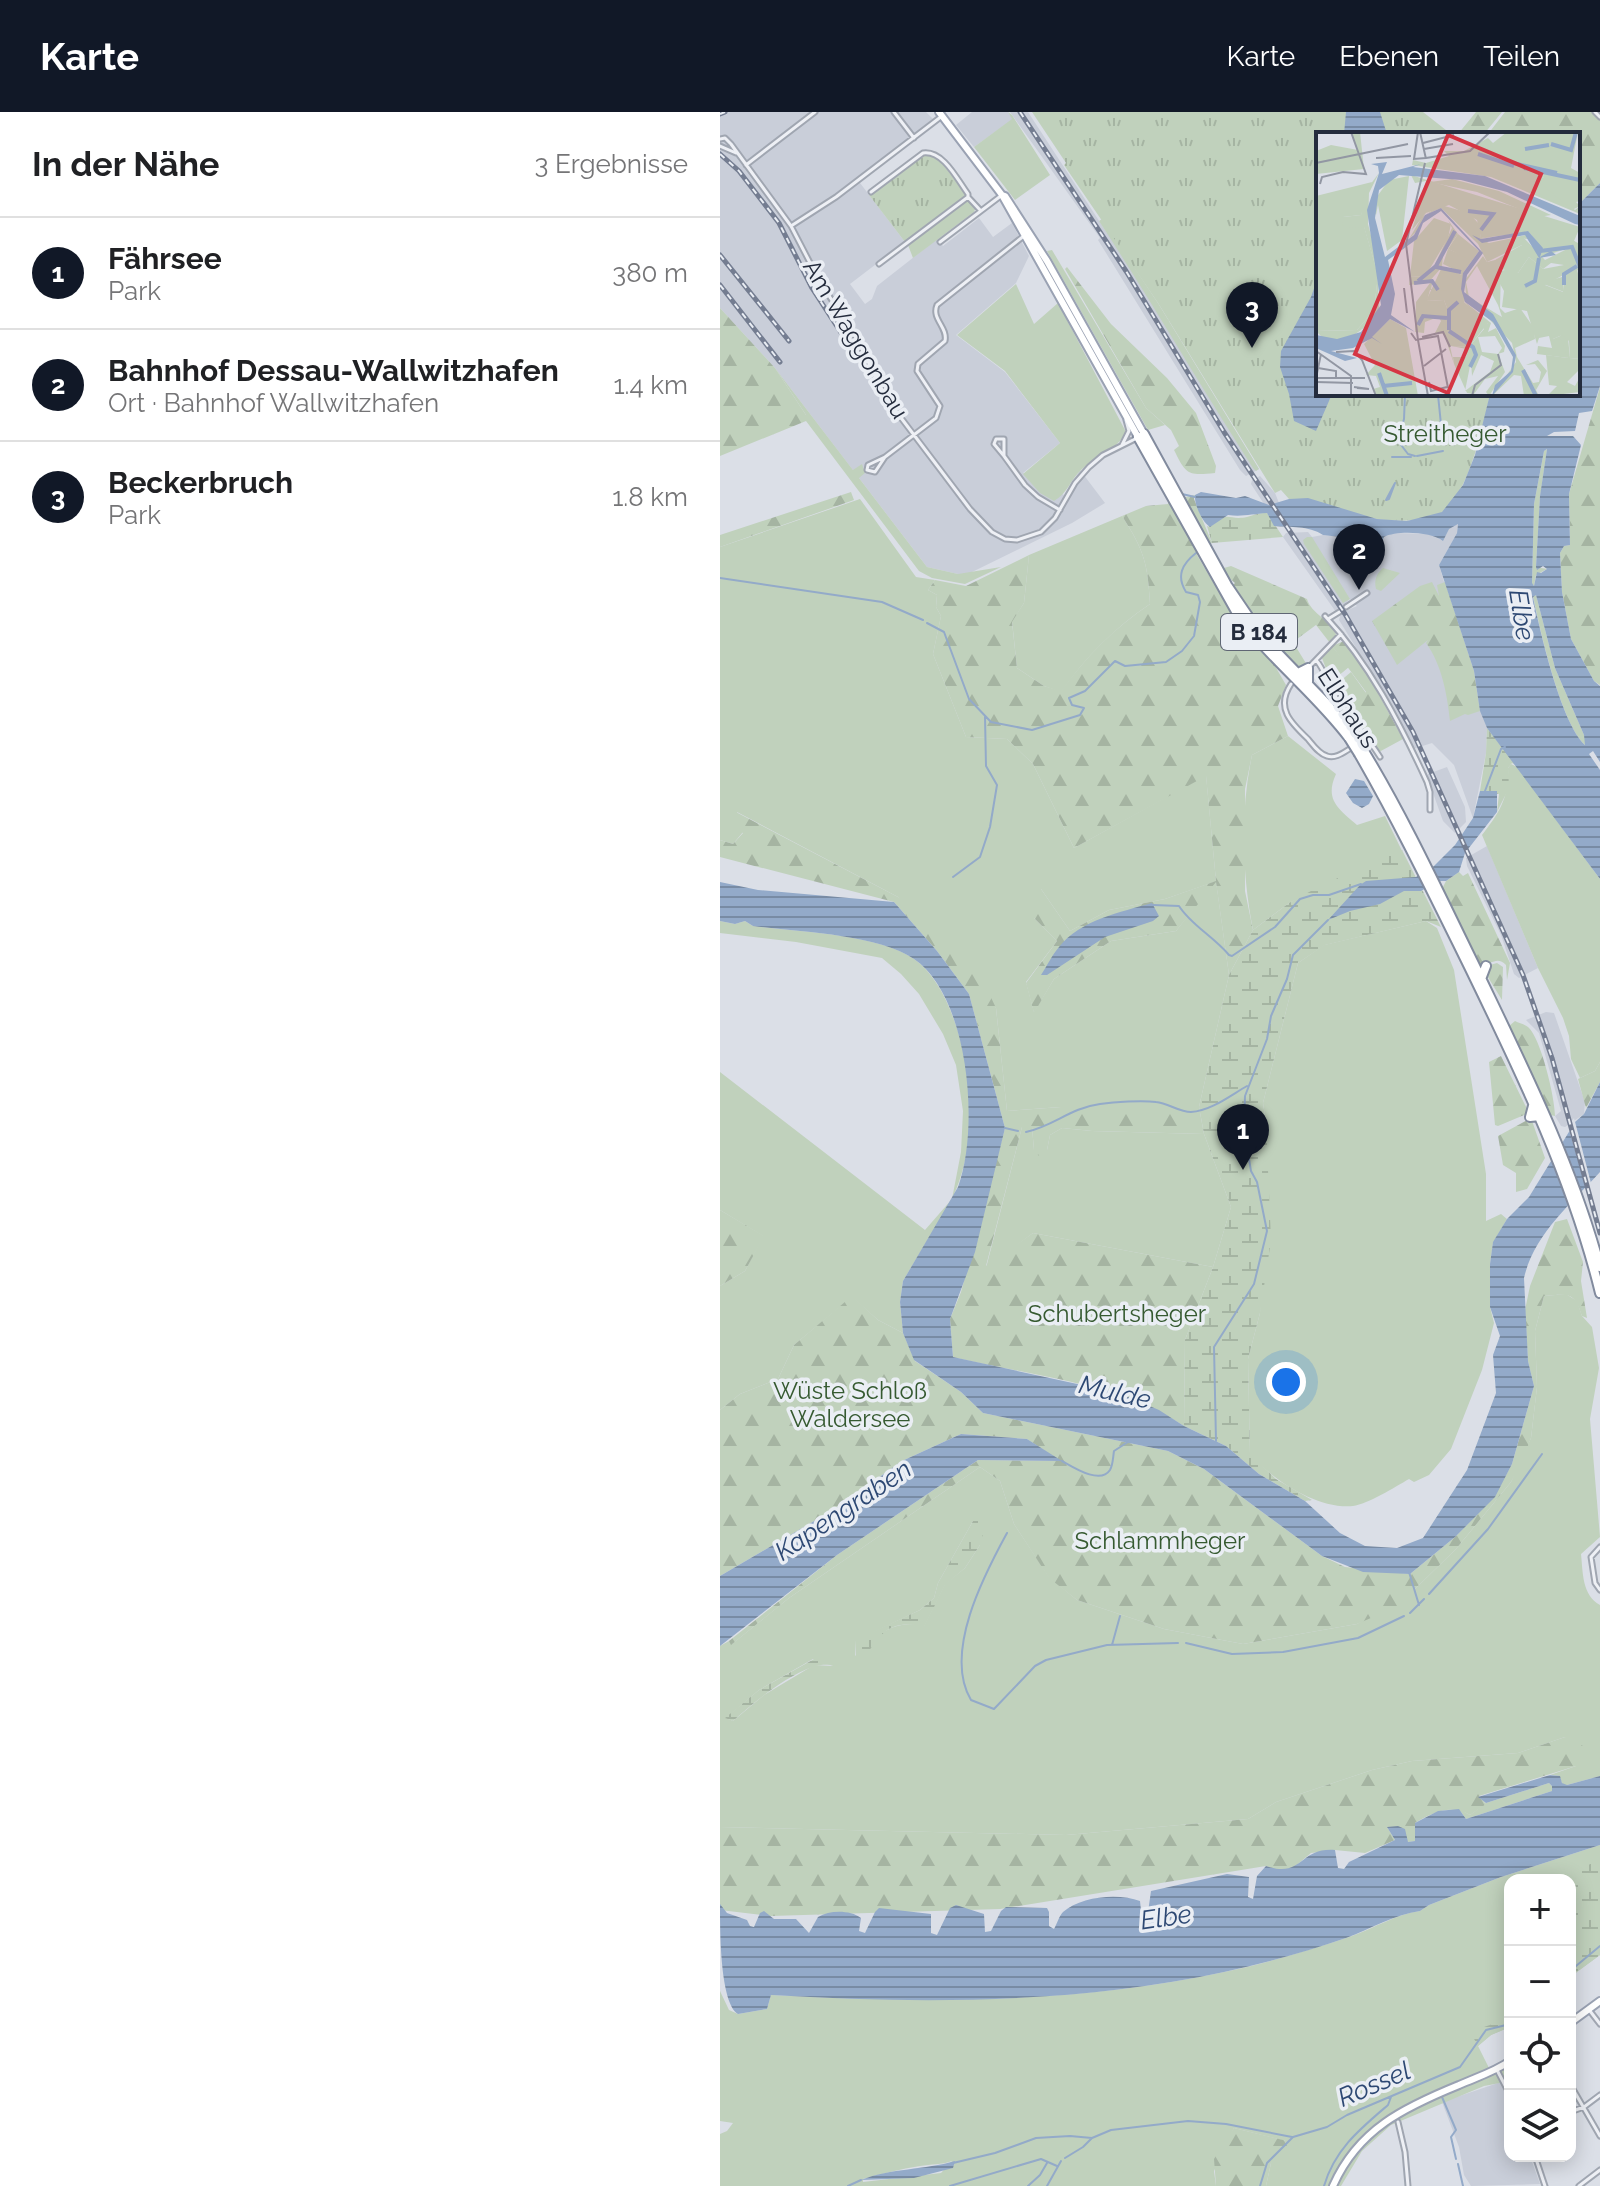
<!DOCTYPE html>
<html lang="de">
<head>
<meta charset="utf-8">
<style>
	:root { --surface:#fff; --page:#f6f6f6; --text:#202124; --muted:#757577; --line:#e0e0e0; --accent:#111827 }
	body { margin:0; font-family:Raleway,sans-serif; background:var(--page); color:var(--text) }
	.controls { position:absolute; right:24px; bottom:24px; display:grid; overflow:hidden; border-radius:16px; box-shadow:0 4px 20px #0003 }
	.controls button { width:72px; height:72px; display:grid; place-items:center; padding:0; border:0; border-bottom:2px solid var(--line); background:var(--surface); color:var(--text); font:40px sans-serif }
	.you { position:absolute; left:566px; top:1270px; width:28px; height:28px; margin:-20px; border:6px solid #fff; border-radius:50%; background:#1a73e8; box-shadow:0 0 0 12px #1a73e833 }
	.badge { display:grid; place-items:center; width:52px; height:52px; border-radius:50%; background:var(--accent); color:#fff; font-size:26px; font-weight:700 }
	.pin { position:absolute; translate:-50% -66px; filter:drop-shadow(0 2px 4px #0008) }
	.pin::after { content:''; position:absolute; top:42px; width:28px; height:24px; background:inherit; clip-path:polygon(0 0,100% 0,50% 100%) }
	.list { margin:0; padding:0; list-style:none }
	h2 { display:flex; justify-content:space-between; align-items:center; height:104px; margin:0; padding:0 32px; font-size:34px }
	h2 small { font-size:26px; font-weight:400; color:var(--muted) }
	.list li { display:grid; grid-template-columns:52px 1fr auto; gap:24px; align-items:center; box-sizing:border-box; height:112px; padding:0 32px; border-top:2px solid var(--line) }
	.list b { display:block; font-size:30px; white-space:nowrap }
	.list p { margin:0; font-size:26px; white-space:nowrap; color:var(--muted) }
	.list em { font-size:26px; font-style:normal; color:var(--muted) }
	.icon { flex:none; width:44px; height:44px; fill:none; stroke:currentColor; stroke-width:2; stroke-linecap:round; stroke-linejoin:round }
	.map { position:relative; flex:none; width:880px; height:2074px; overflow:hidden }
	header { display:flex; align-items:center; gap:48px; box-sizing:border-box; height:112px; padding:0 40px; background:var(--accent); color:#fff }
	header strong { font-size:38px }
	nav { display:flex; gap:44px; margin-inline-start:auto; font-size:28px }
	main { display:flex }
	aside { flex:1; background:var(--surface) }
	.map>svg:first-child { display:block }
</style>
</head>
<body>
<header>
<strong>Karte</strong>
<nav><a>Karte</a><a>Ebenen</a><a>Teilen</a></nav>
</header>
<main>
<aside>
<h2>In der Nähe<small>3 Ergebnisse</small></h2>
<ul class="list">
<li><span class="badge">1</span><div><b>Fährsee</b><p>Park</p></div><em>380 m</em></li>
<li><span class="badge">2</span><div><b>Bahnhof Dessau-Wallwitzhafen</b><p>Ort · Bahnhof Wallwitzhafen</p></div><em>1.4 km</em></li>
<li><span class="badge">3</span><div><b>Beckerbruch</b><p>Park</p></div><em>1.8 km</em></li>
</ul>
</aside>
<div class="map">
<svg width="880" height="2074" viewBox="0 0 880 2074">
	<defs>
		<pattern id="forest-firs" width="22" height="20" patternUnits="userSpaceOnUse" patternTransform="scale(2)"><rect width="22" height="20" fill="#c0d1bc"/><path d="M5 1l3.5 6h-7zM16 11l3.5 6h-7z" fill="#a5b4a2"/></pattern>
		<pattern id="wetland-marsh" width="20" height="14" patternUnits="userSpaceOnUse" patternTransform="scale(2)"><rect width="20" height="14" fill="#c0d1bc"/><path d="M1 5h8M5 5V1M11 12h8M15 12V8" fill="none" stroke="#a5b4a2"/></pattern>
		<pattern id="park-tufts" width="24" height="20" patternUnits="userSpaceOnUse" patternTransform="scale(2)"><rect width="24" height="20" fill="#c0d1bc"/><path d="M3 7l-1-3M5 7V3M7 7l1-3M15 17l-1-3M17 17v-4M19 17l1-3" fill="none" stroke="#a5b4a2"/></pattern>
		<pattern id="water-rules" width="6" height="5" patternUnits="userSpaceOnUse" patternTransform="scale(2)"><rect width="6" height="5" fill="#93aac9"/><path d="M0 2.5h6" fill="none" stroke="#788ba4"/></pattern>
	</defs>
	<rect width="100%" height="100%" fill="#dbdfe7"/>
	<path fill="#c9ced9" d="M0,0H206L213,7L137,67L185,130L130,172L145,192L152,187L157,174L217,127L223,134L259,106L273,125L292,111L309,144L296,171L236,223L285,260L340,331L303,361L344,383L360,358L385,391L352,411L248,462H238L207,455L55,256L0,196Z
		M252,0H288L293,7L254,35L236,13Z
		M290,0H308L387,121L391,120L539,357L526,364L520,358L378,128L380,126Z
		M540,364L555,381L559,391L549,394L544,392L531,372L532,368Z
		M738,412L737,421L719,453L767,616L766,641L753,706L734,653L712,631L693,637L646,552L619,508L621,501L637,494L630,487L616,500L563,425L566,421L588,420L592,425L603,423L661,430L664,425L673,421L714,422Z
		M727,655L745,695L746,710L735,721L723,709L708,667V662Z
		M767,734L818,856L799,866L794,862L781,823L747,754L746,746Z
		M826,900L834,901L865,990L864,1002L845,1015L841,1014L835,1004L841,999L819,921L806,908Z
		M781,1970L790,1987V2044H810L820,2072L751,2074L744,2063L739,2035L722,1990Z"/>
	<path fill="#c0d1bc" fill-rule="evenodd" d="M288,0L292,3L330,63L295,88L254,35L292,7Z
		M246,89H251L256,95L254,100L193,146L188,133Z
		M382,107L438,191L539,357L536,359L533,356C480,274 432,190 379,109Z
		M332,138L426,296L445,313L428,318L327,139Z
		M296,172L314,212L338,191L406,320C397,338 377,344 362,357C350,368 348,381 334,389L320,381L303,362L340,331L285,259L237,223Z
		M55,256L133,358L142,352L145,361L139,366L207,455L238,462L281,455L245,472L212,466L199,459L86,309V303Z
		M827,337L820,385L816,455L827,457L816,463L814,474L812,472L814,392L824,339Z
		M140,387L196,465L215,468L208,478L217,483L216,495L221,504L213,542L246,625L287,627L313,652L354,736L486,663L496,769L509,863L479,995H341L287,999L276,896L178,785L17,700L23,720L13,732L0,728V435ZM494,770L456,819L391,829L334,867L314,900L306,870L337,829L314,806L321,777L350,819L389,798L445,787Z
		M402,404C424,438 428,452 430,492C394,516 366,545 341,580L324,574L297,556L292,509L304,491L309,443Z
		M587,425H592L630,487L623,491L584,432L583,428Z
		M663,456L680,461L661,479L656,477C654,469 656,462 663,456Z
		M816,483L835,556L864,623L867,630L865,633C841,611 820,518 813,484Z
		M612,534L629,555L611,570L602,546Z
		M631,560L646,581L629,598L612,576Z
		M568,624L616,662C604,688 619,697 637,713L665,704L682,739L569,791L533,818C522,761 520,700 532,643Z
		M791,652L797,655L880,767V950L875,959L860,966L851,947L849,924L843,906L818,856L762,723C780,700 789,685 788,656Z
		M0,809L15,812L25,809L33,814C78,820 158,822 194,847C235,875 253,963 250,1010C249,1037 243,1063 232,1087L183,1169L180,1190L183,1221L158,1208L132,1185L74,1233L58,1267L20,1282L0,1298V1174L25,1159L43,1124L0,1098V960L205,1118L232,1087L241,1040L243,999L236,953L223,922L199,882L181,862L162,846L76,830L0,821Z
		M706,809L717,816L734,858L766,1062V1109L781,1102L787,1107L773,1131L770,1152V1195L774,1211L762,1258L731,1337L709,1363L694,1370L689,1367C675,1375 648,1392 633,1394C596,1397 554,1368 530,1343L528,1247L540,1201L546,1011L543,991L578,851L604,833Z
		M302,1015H312L314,1038H327L330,1023L342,1016L372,1019L484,1022L511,1095L493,1155L313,1121L266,1156Z
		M846,1182L857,1189L862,1204L872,1215L879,1256L870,1307L880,1425L861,1442C863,1461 862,1483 880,1493V1664L847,1673H843L839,1664L830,1663L856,1654L845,1625L798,1641L692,1649L652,1658L556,1690L528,1707L346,1723L0,1715V1534L9,1529L12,1532L69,1486L260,1355L280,1369L294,1412L329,1465L357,1488L444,1517L523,1532L637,1512L694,1478L736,1437L791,1370L811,1326L817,1275L815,1219L824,1184ZM253,1409L260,1433L245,1456L225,1472L204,1514C172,1507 158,1523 135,1544V1529L200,1498L214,1486L218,1471ZM93,1547L113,1554L94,1553L44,1583L13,1609L6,1606L39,1578Z
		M829,1671L832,1674V1679L746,1707L739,1697L750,1703L766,1691Z
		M880,1733V1843L850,1865V1768L847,1765L844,1768H790V1915L771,1923L758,1934L769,1956L790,1944V1969L764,1974L671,2013L642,2039L621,2074H546L551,2051L569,2039L570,2030L514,2016L494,2059L496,2074H0V2022L7,2019L13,2011L0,2009V1879L9,1898L18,1902L47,1897L51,1883C201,1891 355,1892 504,1860C547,1851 590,1838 632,1824C654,1816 677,1802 700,1799L709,1793L781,1765ZM232,2049L221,2061L143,2070V2067C161,2062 181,2057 200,2054C211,2052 222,2053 232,2049Z"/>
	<path fill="url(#forest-firs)" d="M756,0H782L764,22H738Z
		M785,0H873L880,6V71L858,93V22H768Z
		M347,155L391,212L447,266L476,301L496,354L495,361C467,364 466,362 454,338L459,334L451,318L426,296L345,157Z
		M0,196L55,256L86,303V309L0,344Z
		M880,275V573L874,569L851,527L842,480L840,441L844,434L850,433L849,382Z
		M131,380L134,388L0,435V423Z
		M475,383L474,387L492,431L477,443L513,504L555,554L566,573L558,594L568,624L532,643L525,677V779L533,818L509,863L496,770L456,819L391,829L334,867L314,901L306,871L337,829L314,806L310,775L321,777L350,819L389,798L445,787L496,769L486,664L354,736L313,652L287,627L246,625L213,542L221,504L216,495L217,483L208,478L215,468L246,474L309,443L304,491L292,510L297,556L324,574L341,579C366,545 394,516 430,492C428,452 424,438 402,404L426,394L448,392V389Z
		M511,454L587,487C591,502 612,508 617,525L610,531L596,513L573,530L587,553L577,556L529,503L511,475L515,471L508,465L504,456Z
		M712,470L719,484L717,473L725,470L754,559L760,599L748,603L745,602L730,609C727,582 722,553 706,531L708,528L677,553L652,509L700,474Z
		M624,529L640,548L683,627L659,640L629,598L646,580L612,534Z
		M16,700L178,785L223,815L256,854L276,896L287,999L341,995H479L484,1022L372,1019L342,1016L330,1023L327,1038L319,1044L314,1038L312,1015H302L266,1154L313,1121L493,1155L465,1228L464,1314C395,1270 311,1264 233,1245L230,1207L241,1180L285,1016L249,882L217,839L174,790L0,745V728L13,732L23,721L8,711Z
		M739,760L743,764L748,761L790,851L787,868L786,853C776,842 769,856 758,852L722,777L726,769Z
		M777,851L783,855L782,888L766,862L770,853Z
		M795,909C799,911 804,912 808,915C821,926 835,986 835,1004L830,1003L789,914Z
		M781,944L809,1001L778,1014L775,1013L769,950Z
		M880,950V970L866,996L858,967L875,959Z
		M811,1006L825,1046L807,1077L796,1080V1061L783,1053L778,1024Z
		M0,1098L44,1124L25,1159L0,1174Z
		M847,1107L863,1150L861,1169L867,1206L862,1204C854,1179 848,1182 824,1184L815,1219L817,1275L811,1326L801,1352L791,1370L736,1437L694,1478L697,1486L637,1512L523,1532L444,1517L357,1488L329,1466L294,1412L280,1369L260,1355L69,1486L11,1533L9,1529L117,1443L258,1348L340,1349L307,1327L241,1322L182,1349L113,1398L0,1464V1298L20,1282L58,1267L74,1233L132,1184L158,1208L183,1221L195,1249L241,1280L263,1301L448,1339L484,1357L602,1444L625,1455L690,1462L735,1425L774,1385L792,1352L814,1274L808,1249L805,1198L810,1174L835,1110Z
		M845,1625L863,1634L856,1654L759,1684L766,1692L750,1703C730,1692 714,1700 695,1711L696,1729L688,1730L667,1715L675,1728L645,1741L615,1738L591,1741L572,1757L562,1760L546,1754L280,1797L51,1804L0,1798V1715L346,1723L528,1707L556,1690L652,1658L692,1649L798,1641Z
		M514,2016L571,2030L568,2049L551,2051L546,2074H496L494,2047Z"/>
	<path fill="url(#wetland-marsh)" d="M547,401L563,425L492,431L487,414L490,415C510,397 507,409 527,405C534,403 539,401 547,401Z
		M767,616L796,653L792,651L788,656L789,676L777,700L779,682L760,679L766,641Z
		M682,738L721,815L706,809L605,833L578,851L543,991L546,1011L551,1128L540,1201L528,1247L530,1342L556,1367L592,1388L585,1389L539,1362L506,1334L464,1314L465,1228L493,1155L511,1095L484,1022L479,995L509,863L533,818L569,791L602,773Z
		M262,1401L268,1402L260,1433L245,1456L225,1473L204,1515C170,1506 159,1522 143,1549H136L135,1528L200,1498L214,1486L218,1471L253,1409Z
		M118,1546L123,1552C113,1554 101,1551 92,1555C63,1566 36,1589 13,1609L5,1606L39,1578L94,1547Z
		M880,1746V1843L850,1865V1851L873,1832L874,1820L868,1818L850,1831V1768H844Z
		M790,1906V1915L771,1923L758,1934L753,1925L764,1915Z"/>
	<path fill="url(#park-tufts)" d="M312,0H703L731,22H598V282H770C764,311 748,385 721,401C702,411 667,410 647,405C620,398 597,386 569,387L561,378L555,381L438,191L344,53L346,51Z
		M209,42L220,48L246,83L185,130L149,83L199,45Z"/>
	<path fill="url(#water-rules)" fill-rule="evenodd" d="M626,0H660L667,22H624Z
		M880,71V274L872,299L859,301L855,319L834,320L827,324H853L861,333L849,382L850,433L844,434L840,441L842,480L851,527L874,569L880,574V650L873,639L869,642L880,658V767L767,616L760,599L754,559L719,453L737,421L738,412L729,417L723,429C712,420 677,418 664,425L662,430L603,423C588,413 571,416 554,414L547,401C532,402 522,405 508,403L490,415C482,410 474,392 475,383L481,380L516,386L525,384L549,393L569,387L588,386L657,407L687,409L722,400L743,373L755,343L770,282H858V93ZM827,337L820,384L816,455L817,458L823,454L827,457L821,461L817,460L814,474L812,471L814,392L824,339ZM816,483L835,556L864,623L865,633C841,611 820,519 813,485Z
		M598,165V282H612L596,319L574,309L569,282L560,255L561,239L591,185Z
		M635,667L644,669L653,684L649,692L642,696L633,691L626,681Z
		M760,679H777V700L745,741L739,760L726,769H718L701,779H684L660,792L630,799L608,808L640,773L646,769L696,765L714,754L735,733L753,706Z
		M0,770L38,778L174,790L217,839L249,882L285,1016L255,1140L230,1207L233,1245L399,1281L439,1298L464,1314L506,1334L539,1362L585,1389L620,1421L645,1434L677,1436L703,1426L747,1358L776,1281L773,1243L780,1224L770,1195V1152L773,1130L787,1107L809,1085L855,1010L864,1002L880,970V1060C851,1092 814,1122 804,1166L808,1249L814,1274L792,1352L775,1385L735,1425L690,1462L643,1460L602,1444L484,1357L448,1339L263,1301L241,1280L194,1248L183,1221L180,1190L183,1169L238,1075C260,1016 249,884 194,847C157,822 78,820 33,814L25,809L15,812L0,809Z
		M432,791L439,804L433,809L385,825L327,863H321C327,854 332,843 339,835C360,808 401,800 432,791Z
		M241,1322L307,1327L342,1349L258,1348L117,1443L0,1534V1464L113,1398L182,1349Z
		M830,1663L840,1664L842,1671L847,1673L880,1664V1733L781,1765L709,1793L700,1799C676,1802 650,1817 626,1826C586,1840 545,1851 504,1860C356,1892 201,1892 51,1883L47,1897L18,1902C0,1891 0,1819 0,1792L7,1801L27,1808L30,1814L34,1815L40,1801L44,1799L54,1807H76L89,1821L98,1805C110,1798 130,1798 141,1806L139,1819L145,1821L155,1800L159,1796L211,1802V1821L217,1823L230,1796L236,1793L264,1802L265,1820L271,1819L281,1799L286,1795L327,1796L329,1800V1814L334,1817C337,1812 339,1804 343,1800C361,1784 399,1781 420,1789L422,1807H427L431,1779L507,1762L529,1765L528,1785L533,1787L537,1764L546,1754C583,1767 579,1735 615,1738L618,1756L624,1757L629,1750L675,1728L667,1715L678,1714L685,1717L688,1730L695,1729V1711L718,1699L739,1697L746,1707L832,1679V1674L829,1671L766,1691L758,1685Z
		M235,2049L233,2056L194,2066L141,2068C171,2056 205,2058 235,2049Z"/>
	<path fill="#dbdfe7" d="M854,1006L872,1075L867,1080L848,1014Z"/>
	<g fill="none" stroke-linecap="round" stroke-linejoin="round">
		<path stroke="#93aac9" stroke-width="2" d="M685,282L684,307L678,329L688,342L695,344
			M712,282L736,283
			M718,283L723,332
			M697,344L723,339
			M672,345H691
			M675,371L669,387L666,388Z
			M462,382L475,385
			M0,466L162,490L203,508
			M207,511L224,520L249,587L271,610L312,618L360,603L364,596L352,593L349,586L365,579L395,549L405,554L446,550L462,539L474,524L480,490L478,483L466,480C456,464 462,452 476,441
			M765,679L781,637L785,635
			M233,765L260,745L270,715L277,673L266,654L265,605
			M433,793L459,794C471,813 493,824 509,843L512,844L555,815L580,787L593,783H609L641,772
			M285,1016L298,1019
			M306,1020C334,1014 350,996 380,992C394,990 422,988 436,990C448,991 459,1000 471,1000C491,999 511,983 527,974
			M496,1329L494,1235L534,1172L547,1119L537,1070L531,1059L524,1018L525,984L547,927L551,904L567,867L573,843L608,808
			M342,1349C353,1355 380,1373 390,1358C393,1353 393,1345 394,1339L411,1328
			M287,1421C264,1463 223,1541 251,1588L274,1597L315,1554L326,1548L387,1533L458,1531
			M689,1460L699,1493
			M709,1482L768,1417L822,1342
			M690,1501L704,1487
			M466,1531L512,1542L563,1540L638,1526L684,1504
			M392,1533L400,1504
			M850,1859L880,1834
			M722,1985L736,2018L731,2025L736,2047
			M345,2046L363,2035L372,2026L391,2018L468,2009L506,2012L572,2025
			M233,2051L275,2041L316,2026L350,2024L372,2026
			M738,2052L743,2074
			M128,2074L141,2068
			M230,2074L321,2047L337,2054
			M308,2074L320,2063L327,2051
			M327,2074L341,2049
			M540,2074L547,2051L573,2025L607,2015L627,2003L740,1955L766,1918L790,1912
			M604,2074C615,2037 640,2017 668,1993L671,1985"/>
		<g stroke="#a0a6b1" stroke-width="7">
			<path id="street" d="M174,0L194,26
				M875,0L880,5
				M0,27L5,26L11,32L71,114L100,170L136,225L166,286L250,397L272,420L285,427L297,428L321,420L335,406L355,371L369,355L383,343L417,326
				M0,34L16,41
				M26,53L95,0
				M151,80L203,41C223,38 237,67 248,82V85L261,99
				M71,114L116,85L222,4
				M220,130L282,83
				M159,152L248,85
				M402,333L409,319L406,308
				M284,344L274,332L276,327H284V344L305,373L318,385L340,398
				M165,345L155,360L147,358L148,353L165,345L216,306L220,294L197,259L198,252L225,229C228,215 211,207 217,193L305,123
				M626,495L647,481
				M605,504C649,551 680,611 707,670L710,680V698
				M608,507L621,499
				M596,548C606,559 608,575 617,587C631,607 647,624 660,645
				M590,554L621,522
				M571,572C555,596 571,611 588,627C593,633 599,642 607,644C616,647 624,640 631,636
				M880,1435L871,1445L875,1471L880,1478
				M870,1899L880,1912
				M777,1958L790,1983
				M850,1972L880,2024
				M850,2000L864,1995L880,1983
				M678,2010L685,2040L688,2074
				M815,2044L825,2074
				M859,2074L880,2058"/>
		</g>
		<g stroke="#9aa2b3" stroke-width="10">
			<path id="primary" d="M219,0L282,83L285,84L327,149L424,322
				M282,83L418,325
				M850,1911L880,1889
				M613,2074C638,2017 685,1995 739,1973C757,1965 774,1960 790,1949"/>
		</g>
		<g stroke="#828b9e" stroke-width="12">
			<path id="highway" d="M424,322L507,473L543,526
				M418,325L518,503C551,548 596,582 629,626
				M553,536L608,593L633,623
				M578,561L588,556V570
				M644,639C687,710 722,787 759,862C805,958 852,1052 880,1155
				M639,642C680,713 715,786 751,859C802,964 852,1067 880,1181
				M761,867L766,854
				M814,990L810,1005L820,1004"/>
		</g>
		<use href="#street" stroke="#eef0f5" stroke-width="3"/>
		<use href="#primary" stroke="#fff" stroke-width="6"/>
		<use href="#highway" stroke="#fff" stroke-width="8"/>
		<g stroke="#747d91" stroke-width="5">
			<path id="rail" d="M300,0L406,159L504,320L625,502L693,620L803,863L832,946L880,1121
				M0,2L5,0
				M0,42L19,59L59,111L92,176L144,256
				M0,143L69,229
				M0,173L60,250"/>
		</g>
		<use href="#rail" stroke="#eaeef4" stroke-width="2" stroke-dasharray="6" stroke-linecap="butt"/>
		<g stroke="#828b9e" stroke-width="12" stroke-linecap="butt">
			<path id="highway-bridge" d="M633,623L644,639
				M629,626L639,642"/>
		</g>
		<use href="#highway-bridge" stroke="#fff" stroke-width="8"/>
	</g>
	<g text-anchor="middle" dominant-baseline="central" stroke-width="7" stroke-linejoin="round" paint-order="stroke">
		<rect fill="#eaeef4" stroke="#5f6674" stroke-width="2" x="501" y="502" width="76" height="36" rx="6"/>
		<g font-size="22" font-weight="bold" fill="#242c3d">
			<text x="539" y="520">B 184</text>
		</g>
		<g font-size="24" fill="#242c3d" stroke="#eaeef4">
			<text transform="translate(136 227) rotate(59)">Am Waggonbau</text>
			<text transform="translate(628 596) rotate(57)">Elbhaus</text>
		</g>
		<g font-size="24" fill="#365a31" stroke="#eaeef4">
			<text x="725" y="321">Streitheger</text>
			<text x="397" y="1201">Schubertsheger</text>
			<text x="130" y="1278">Wüste Schloß<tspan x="130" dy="28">Waldersee</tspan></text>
			<text x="440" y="1428">Schlammheger</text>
		</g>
		<g font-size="26" font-style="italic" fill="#2d4873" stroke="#eaeef4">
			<text transform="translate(802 503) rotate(81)">Elbe</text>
			<text transform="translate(395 1280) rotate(13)">Mulde</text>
			<text transform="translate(123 1398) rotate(-34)">Kapengraben</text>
			<text transform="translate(446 1805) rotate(-8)">Elbe</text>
			<text transform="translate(654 1972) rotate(-23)">Rossel</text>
		</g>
	</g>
	<g transform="translate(596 20)">
		<rect width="264" height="264" fill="#dbdfe7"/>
		<path d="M20,0H44L48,37L0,42V19L15,13L42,18L35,1ZM191,0H262L255,36L264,41V49L225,36L228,45L221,48L242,60L241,44L251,46L254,73L259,78L264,74V82L175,45L96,33L97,28L110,31L133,24L128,19H148L172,6L177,11ZM95,43L264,95L258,109L264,112V133L256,114L227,118L215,101L224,99L165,106L161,88L133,73L110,81L96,98L110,49L99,51ZM93,44L86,108L71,119L62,73L60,83L58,80L60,66L73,48ZM56,50L45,83L27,85L48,94L62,143L58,178L41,198L0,199V64ZM118,86L135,92L132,106L109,145L94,144L98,109ZM206,104L229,128L255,115L264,149H247L248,160L225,151L246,145L248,133L235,131L227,137L213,125L202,141L185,137L184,176L189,181L204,176L218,196L219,207L199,216L201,225L217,251L223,250L225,240L219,232L210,233L222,228L231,239L220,258L223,264H208L205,244L198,243L176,264L200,230L196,211L150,163L149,148L167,124L171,130L179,128L206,113ZM161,134L182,173L186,185L153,165L150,150ZM132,117L156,127L146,141L127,132ZM126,135L146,143L148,170L172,192H165L168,196L153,215L134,214L138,232L128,202L134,184L128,168L110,169ZM251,195L254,226L264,227V237L251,250L259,254L264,245V260L231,264L241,254L233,253L230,223L252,226L237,207L244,204L247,200L235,202Z" fill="#c0d1bc" fill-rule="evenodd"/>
		<path d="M225,36L264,49V69L260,70L264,74L256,78L221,48L228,45ZM63,41L53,61L52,92L61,126L63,177L49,195L30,209L11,210L0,199L41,198L58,178L62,143L48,95L28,96L26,91L27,85L45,83L48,61ZM136,47L183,59L235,83L223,85L161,60L114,50ZM125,73L153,81L163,92L165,106L200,99L165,107L158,104L173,111L206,104V113L171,130L162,112L125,76L109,83L101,99L93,107L106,85ZM142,102L163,119L147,141L149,170L175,191L172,200L180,196L189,214L188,220L182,222L186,216L179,204L162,205L166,220L182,222L189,240L173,264L170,260L182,244L169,247L158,262L151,261L138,232L137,225H150L151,217L135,214L153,215L168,197L164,192H172L162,187L145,165L146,143L126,135L145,140L155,128L132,117ZM165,223L178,229L174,240L149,259L155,229L156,244ZM213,125L227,137L248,133L251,141L229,153L247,160L249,146L264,149V227L254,226L253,209L246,203L237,207L245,208L252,226L221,222L222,214L236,216L233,204L223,206L221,212L211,179L186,175L188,159L178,141L196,136L202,141ZM117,147L115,157L139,152L134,165L131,159L114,158L111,169L128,168L134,184L130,202L119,201L125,189L122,185L109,190L108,201L99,200L100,170Z" fill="#c0d1bc" fill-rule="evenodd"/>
		<path d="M132,88L142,102L127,123L126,135L112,151L93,153L94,144L109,145L119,132L136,96ZM212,99H225L229,101H216L227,106L221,108L227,116L228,119L259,109L264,137L258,140L255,115L223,126L213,107L199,106L209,103L215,106L220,116H226Z" fill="#c0d1bc"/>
		<path d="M74,187L90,196L102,264H61L57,257L64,255L60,244L50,243L59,233L48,212Z" fill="#c0d1bc"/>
		<path d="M71,30L66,42L105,32L97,35L169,44L264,84V93L259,92L191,60L145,48L83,43L63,58L59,86L69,125L98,103L109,83L125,76L167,121L151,143L148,160L177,182L200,223L197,240L176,264L179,253L195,239L197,225L177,190L149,170L145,157L147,141L163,119L125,79L107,91L101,107L72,128L79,162L75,183L99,200L74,187L56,205L66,212L56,206L37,216L15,219L41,226L29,229L0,216V203L21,207L45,200L65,173L51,78L63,41L62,34L55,32ZM212,99L227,116L224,125L235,119L240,123L223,126L209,103L166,111L156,103L165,107Z" fill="#93aac9"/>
		<path fill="none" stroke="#93aac9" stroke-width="4" d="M235,12L255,18L260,0M209,17L233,13M162,22L198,34M188,29L241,41M208,36L264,48M152,79L177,82L165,98M224,119L256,115L264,135M120,135L145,140M102,149L120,134L139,99M98,151L116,149L122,158M248,153V142L261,134M209,154L219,149L223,126M102,193L107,184L131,186M133,198V178L142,170M133,199L157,215L160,223L154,235M207,238L220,264M63,241L71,264M67,254L96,251"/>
		<path fill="none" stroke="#9297a3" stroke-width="2" d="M102,0L98,27L110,26M104,0L110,27M107,11L138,3M108,17L137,12M60,26L95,24M110,26L154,19L174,0M0,31L92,12M4,52L6,45L27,40L50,42L35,0M88,156L91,181M95,201L100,208L122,204L132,256M106,205L127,200L134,215M102,208L112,264M102,208L90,112L109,31M0,219L35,244V264M20,220L38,219L46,228L60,264M108,234L130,217M2,236L20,239V246M0,246H49M0,246L5,222M0,250L37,251M113,250L115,259L131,255M38,255L53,257L41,256M156,264L159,253L185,233L182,222"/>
		<path fill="#d53644" fill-opacity="0.15" stroke="#d53644" stroke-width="4" d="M132,3L225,42L132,261L39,222Z"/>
		<rect width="264" height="264" fill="none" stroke="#242c3d" stroke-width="4"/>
	</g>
</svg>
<div class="controls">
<button>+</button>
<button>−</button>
<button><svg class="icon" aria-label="locate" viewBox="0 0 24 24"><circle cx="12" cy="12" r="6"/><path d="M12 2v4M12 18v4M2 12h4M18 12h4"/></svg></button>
<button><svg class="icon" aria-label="layers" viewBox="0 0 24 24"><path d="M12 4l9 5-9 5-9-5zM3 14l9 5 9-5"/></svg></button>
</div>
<div class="you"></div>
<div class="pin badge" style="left:523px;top:1058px">1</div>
<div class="pin badge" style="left:639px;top:478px">2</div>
<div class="pin badge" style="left:532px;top:236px">3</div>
</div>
</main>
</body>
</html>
